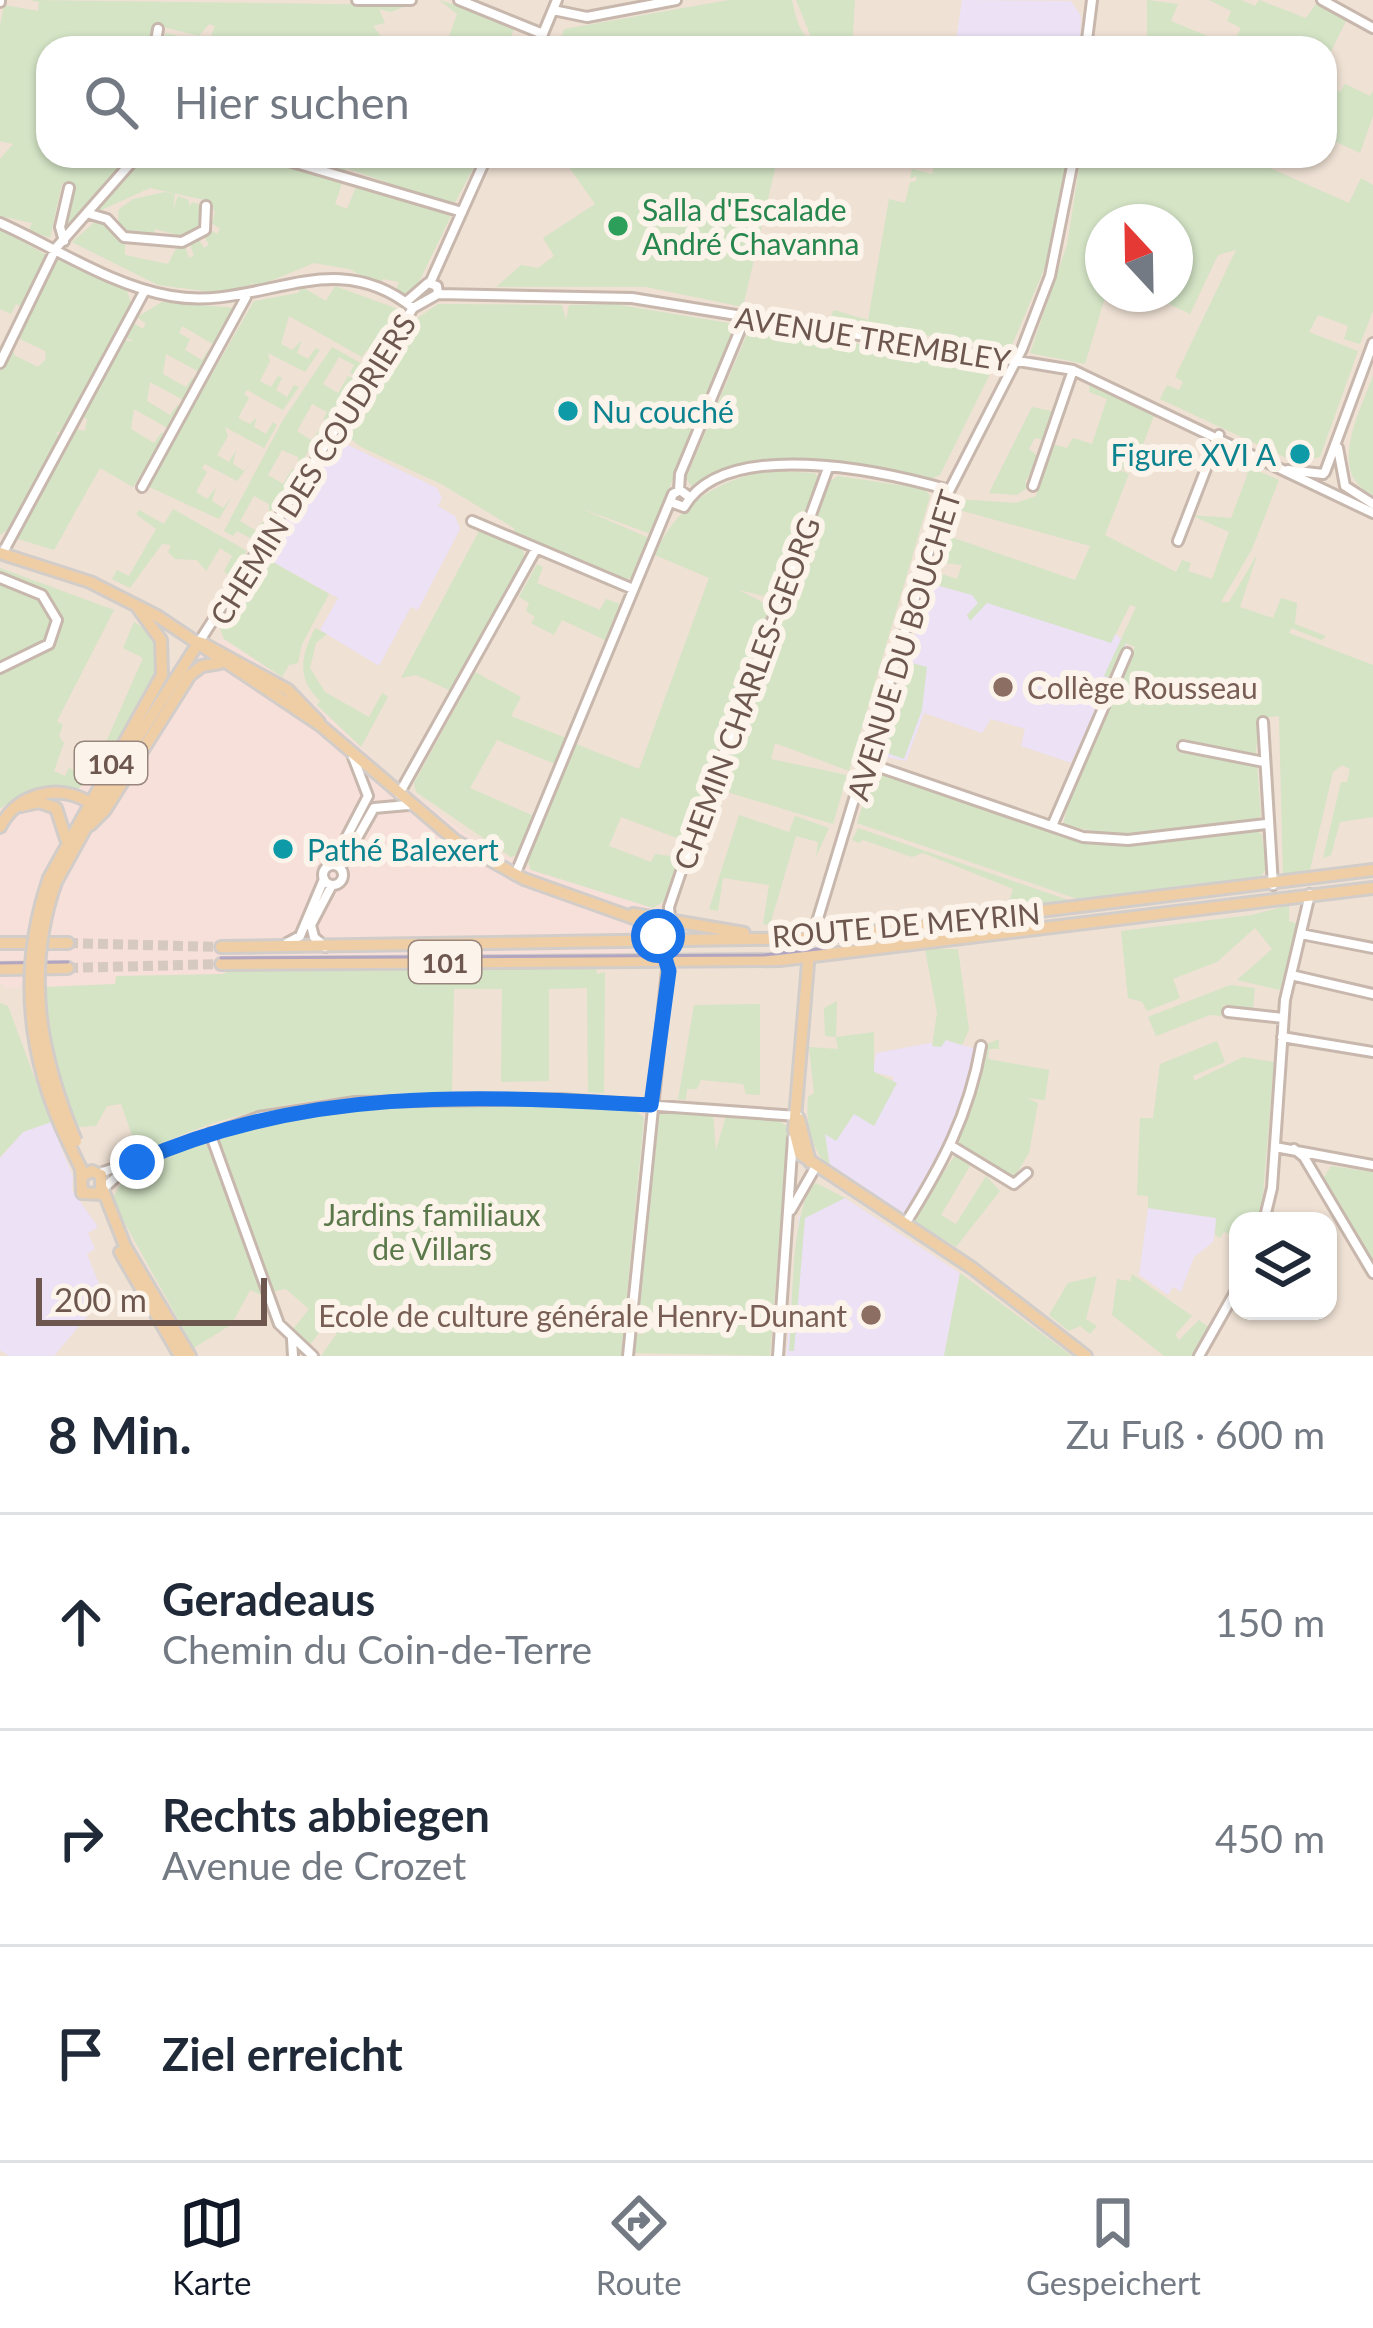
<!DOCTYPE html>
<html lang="de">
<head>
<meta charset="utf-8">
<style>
	:root { --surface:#fff; --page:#f6f6f7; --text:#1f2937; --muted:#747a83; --line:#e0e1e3; --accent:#111827 }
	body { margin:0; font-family:Lato,sans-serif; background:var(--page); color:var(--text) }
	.controls { position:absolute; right:36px; bottom:36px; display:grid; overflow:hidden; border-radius:24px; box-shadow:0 3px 9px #0004 }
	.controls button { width:108px; height:108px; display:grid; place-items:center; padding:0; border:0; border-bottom:3px solid var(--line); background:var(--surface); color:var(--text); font:60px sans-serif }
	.compass { position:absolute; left:1085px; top:204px; width:108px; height:108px; border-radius:50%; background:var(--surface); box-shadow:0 3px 9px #0004; rotate:338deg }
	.scale { position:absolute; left:36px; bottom:30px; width:231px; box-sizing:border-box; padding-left:12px; border:6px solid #6d574e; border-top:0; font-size:33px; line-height:42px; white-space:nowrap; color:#6d574e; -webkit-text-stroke:9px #fcf4ea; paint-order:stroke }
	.stop { position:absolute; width:36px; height:36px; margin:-27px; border:9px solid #1a73e8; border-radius:50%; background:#fff }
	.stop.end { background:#1a73e8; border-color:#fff; box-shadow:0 3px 12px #0008 }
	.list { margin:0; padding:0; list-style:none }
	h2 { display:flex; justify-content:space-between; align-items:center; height:156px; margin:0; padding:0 48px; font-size:51px }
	h2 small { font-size:39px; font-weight:400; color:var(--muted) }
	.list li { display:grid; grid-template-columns:78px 1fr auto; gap:36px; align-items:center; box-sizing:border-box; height:216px; padding:0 48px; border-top:3px solid var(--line) }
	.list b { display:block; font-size:45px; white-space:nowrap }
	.list p { margin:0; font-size:39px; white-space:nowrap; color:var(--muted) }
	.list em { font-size:39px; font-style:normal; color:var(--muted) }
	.icon { flex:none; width:66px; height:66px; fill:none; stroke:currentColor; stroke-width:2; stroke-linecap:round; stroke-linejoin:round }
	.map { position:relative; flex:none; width:1373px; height:1356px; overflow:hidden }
	.search { position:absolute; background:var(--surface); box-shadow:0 3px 9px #0004; left:36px; right:36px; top:36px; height:132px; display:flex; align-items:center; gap:30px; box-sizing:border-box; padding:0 42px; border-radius:36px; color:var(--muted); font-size:45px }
	.sheet { height:804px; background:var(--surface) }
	nav { display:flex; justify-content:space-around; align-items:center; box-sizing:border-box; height:168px; border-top:3px solid var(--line); background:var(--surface); font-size:33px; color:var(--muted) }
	nav a { display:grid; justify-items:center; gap:6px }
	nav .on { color:var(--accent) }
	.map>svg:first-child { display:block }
</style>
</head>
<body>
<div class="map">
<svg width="1373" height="1356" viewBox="0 0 1373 1356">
	<rect width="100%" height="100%" fill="#f9efe5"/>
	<path fill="#efe1d4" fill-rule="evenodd" d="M0,0H1373V1356H0ZM48,48H1325V156H48ZM1103,222H1175V294H1103ZM1238,1221H1328V1311H1238Z"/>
	<path fill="#f7e0da" d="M224,639L298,689L395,779L466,834L531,870L653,908L640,947L596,965L234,968L223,974L116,977V984L7,988L0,983V809L28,790L88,784L156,674L166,678L184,650Z"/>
	<path fill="#ece1f5" d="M962,0L1071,1L1081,16L1080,48H955Z
		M336,439L437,488L442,498L438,506L455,516L460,529L418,610L411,607L379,666L320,630L338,598L262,556Z
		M929,583L1115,634L1127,643L1071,763L1021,746L1025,729L991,719L982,733L924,713L906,761L880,756Z
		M946,1040L976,1049L972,1070L949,1143L904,1215L831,1170L824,1133L854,1113L874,1125L894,1077L873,1072L876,1053Z
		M51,1122L73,1177L72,1190L98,1227L88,1233L95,1249L87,1254L104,1296L54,1356H9L0,1350V1158L23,1132Z
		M845,1198L960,1273L944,1356H786L799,1216Z
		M1148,1208L1217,1218L1213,1242L1194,1257L1181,1292L1173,1287L1168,1295L1139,1275Z"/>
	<path fill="#d4e4c5" d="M29,0L409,5L391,12L379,9L385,23L373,26L383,39L373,44L375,48H159L166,33L208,43L215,26L209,24L199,36L156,25L153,48H48V156H134L65,234L74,187L62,183L50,238L29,230L32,223L0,216V159L13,144L0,141V25L4,5L38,11L39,2Z
		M439,0L526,27L525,31L514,29L507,48H445L457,14Z
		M729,0H792C798,28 802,42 830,48H558L564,29Z
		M796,0H855L852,48L811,37Z
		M1147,0L1178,4L1171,21L1232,46L1241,28L1227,21L1231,11L1209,0H1241L1255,6L1259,0L1306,18L1318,1L1346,21L1330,53L1285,43L1282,48H1147Z
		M1345,84L1370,96L1373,91V116L1360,153L1325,137V85L1340,92Z
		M142,156H257L342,183L335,204L347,209L358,182L451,216L413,294L395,292L399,282L383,279L379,285L349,269L314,263L256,287L252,283L246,289L212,292L158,285L72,242L97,220L125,242V255L168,264L177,247L185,246L189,258L194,256L190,244L199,240L204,248L209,245L204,236L209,229L217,234L220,229L212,223L215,213L209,201L150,188L97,212Z
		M283,156H480L453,206L346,168L342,176Z
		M561,156H778L743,307L646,287H496L521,265L538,268L554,256L543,238L595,204Z
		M936,156H1067L1048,260L1010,350L830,318L834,310L868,320L889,199L905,203L910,182L916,181V176L910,179L912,169L932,174Z
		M1081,156H1219L1268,167L1349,203L1361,178L1373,185V311L1360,344L1344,339L1348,326L1318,315L1309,332L1358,351L1320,457L1295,462L1160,399L1167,385L1179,390L1183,382L1175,377L1236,250L1218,255L1190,314L1148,294H1175V222H1103L1106,294L1085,364L1030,353L1067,245Z
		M165,192L175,194L173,210L178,196L189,200V206L193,202L204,207L201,230L185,237L155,229L153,236L119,230L118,210L133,199Z
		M0,229L48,256L22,307L16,304L11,314L0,309Z
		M59,257L126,288L132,306L62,433L56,432L59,437L9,529L0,535V371L12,345L14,355L38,367L46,359L45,351L16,337Z
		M335,286L406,312L379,357L366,351L362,357L289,316L281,344L292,350L302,340L297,353L308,359L316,348L320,350L305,372L268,353L270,361L260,381L271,387L278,376L282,378L276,390L287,397L294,385L299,387L283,410L247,390L244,394L249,398L238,418L250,424L257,417L254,427L266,434L273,422L277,425L264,448L225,427L228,436L217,455L229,462L236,450L233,464L244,471L253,460L237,481L205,464L202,468L207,472L196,492L207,499L216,488L212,501L223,508L232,497L219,519L147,486L254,301L298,293L302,287L326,301Z
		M162,302L238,308L218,347L182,326L179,333L190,339L185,350L202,360L208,350L214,354L203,374L166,354L163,374L186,387L192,378L198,381L187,402L150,382L147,401L170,415L177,405L184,407L171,430L134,409L131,429L154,443L161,433L168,434L133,487L100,468L54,550L15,538L75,429L85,431L87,419L81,416L124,340L134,342L126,337L133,323L143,329L146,324L137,317Z
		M438,304L562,305L566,320L569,305L614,304L735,324L651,534L580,508L649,538L633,577L625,580L514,533V528L441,484L361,447L342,432L413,321Z
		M750,327L989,364L992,370L940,475L930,479L777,458L729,468L691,486L686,478Z
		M332,347L366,366L356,376L350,373L354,365L339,357L323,384L338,393L348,376L355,379L330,421L323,420L327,412L312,404L297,431L311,440L324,425L298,468V457L282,450L268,475L283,484L292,469L296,471L269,514V504L254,496L240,521L255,530L267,518L254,540L237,531L233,536L224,531L283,420Z
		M1373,375V495C1325,473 1361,411 1373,375Z
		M1090,382L1155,413L1133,471L1109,466L1129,474L1105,535L1176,572L1182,560L1191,563L1188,571L1212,579L1229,532L1191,515L1231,518L1248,473L1214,460L1226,446L1246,455L1243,464L1279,480L1252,549L1221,602H1229L1257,555L1240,607L1273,618L1281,598L1297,603L1295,624L1326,636L1322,640L1291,628L1289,633L1373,665V817L1340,822L1331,855L1323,858L1341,782H1347L1350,769L1342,765L1333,772L1309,874L1283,877L1279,716L1260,718L1255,757L1190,744L1186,739L1176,743L1181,754L1189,750L1257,765L1261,815L1255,821L1119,836L1063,825L1072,786L1135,647L1126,643L1110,678L1104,676L1136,607L1130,605L1111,643L987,603L970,621L967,615L978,603L972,595L929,583L935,572L957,579L962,565L935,562L942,534L1075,580L1090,546L952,508L956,499L1016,503L1036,496L1053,444L1067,448L1073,438L1092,444L1107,399L1089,392Z
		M1032,407L1056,412L1046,424L1052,427L1047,441L1035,438L1029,449L1040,458L1025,482L1031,485L1017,495L989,493Z
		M768,471L815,473L819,479L775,599L739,590L772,607L685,841L621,817L609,846L651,862L655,854L679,857L664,901L653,908L531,870L528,861L576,744L639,769L709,578L655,555C674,507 718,479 768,471Z
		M838,476L925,489L930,496L849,771L775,743L771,759L847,775L833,824L717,789L830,481Z
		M173,509L247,551L224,592L228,575L224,571L232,556L220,548L206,571L197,560L175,559L168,552L171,545L162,544L130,588L112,579L117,570L129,576L156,529L136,514L139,510L164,524Z
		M479,531L522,549L525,557L451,691L416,675L401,678Z
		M262,556L329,594L302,644L298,663L289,665L282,677L224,639L220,629Z
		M537,564L543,567L537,583L600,610L606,599L620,604L605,640L562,620L554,635L531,623L535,617L526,611L529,603L519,597Z
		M0,568L114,610L57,721L63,725L59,736L64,743L54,771L65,776L69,768L86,776L92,769L98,772L77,790H28L0,809Z
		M134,622C186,652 136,711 115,745L106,742L143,658L123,648Z
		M315,628L327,634L316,643L310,668L325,692L369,717L382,693L388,697L361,747L317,705L320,701C296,678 301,656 315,628Z
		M908,662L927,667L922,710L904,759L881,751Z
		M475,672L521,697L511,716L566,738L555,764L497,740L470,788L534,816L518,854L511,857L416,792L414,783Z
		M880,772L1051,831L1108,844L1256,830L1262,835L1266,868L1260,879L1086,902L857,823L872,775Z
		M739,815L789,832L795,816L829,828L816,857L818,842L796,836L770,925L763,924L769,885L723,878L718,911L709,909Z
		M858,828L1077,903L1007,907L1013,889L923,853L912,857L863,840L859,843L852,840Z
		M1289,905V921L1298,924L1280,990L1237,980L1272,949L1255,928L1217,962L1173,979L1180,998L1147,1011L1142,1002L1128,998L1121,931L1252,915Z
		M925,949H958L969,1030L962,1045L946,1040L941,1047L932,1046L937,1013Z
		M596,965L597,974L605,972L604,1093L588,1092L587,988L549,989V1081L501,1082L502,989H454L452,1092C344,1093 237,1102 139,1155L121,1104L107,1106L96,1126L78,1127L55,1061L45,987L115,984L116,976L223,974L234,968Z
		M1230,985L1255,988L1253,1009L1224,1005L1221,1016L1210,1015L1156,1036L1148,1017Z
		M837,1001L836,1037L874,1032V1072L897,1083L874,1126L854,1114L836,1141L825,1134L830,1168C810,1149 806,1123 808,1097L814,1093L809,1047L838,1049L836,1037L825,1036L824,1008Z
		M0,1003L8,1006L51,1122L23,1132L0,1157Z
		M760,1004V1095L746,1094L743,1084L701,1080L697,1089H687L686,1100L678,1099L694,1005Z
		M999,1039V1049H989L988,1059L1049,1070L1045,1100L1027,1098L1038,1103L1029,1153L1012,1181L958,1143L985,1045Z
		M1217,1041L1225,1062L1193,1076L1194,1081L1243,1057L1274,1062L1262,1206L1258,1221H1238V1238L1224,1232L1220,1238L1215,1235L1216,1218L1148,1208V1196L1137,1195L1140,1118H1153L1160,1064Z
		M531,1106L636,1110L644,1118L621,1356H321L337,1333L326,1324L309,1346L291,1332L309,1309L286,1289L274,1291L220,1142L222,1134L239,1127L358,1108Z
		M660,1110L713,1115L716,1150L726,1116L778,1120L788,1127L770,1356L633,1353L635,1334H645L636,1325Z
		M205,1140L263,1296L250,1290L232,1324L194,1348L112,1200L121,1183L144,1171L143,1167Z
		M955,1155L970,1166L941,1215L956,1224L986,1176L1000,1191L956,1247L912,1220Z
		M1331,1166L1373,1172V1262L1323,1179Z
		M816,1183L845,1198L805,1218L794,1351H789C793,1313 790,1204 816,1183Z
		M960,1273L1072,1356H944Z
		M1132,1274L1192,1316L1175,1335L1179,1340L1199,1320L1210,1328L1194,1356H1164L1112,1315L1117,1279L1130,1281Z
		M1097,1276L1086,1319L1097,1326L1090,1334L1080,1326L1069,1331L1049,1315L1068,1283Z"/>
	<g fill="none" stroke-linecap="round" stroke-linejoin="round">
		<path stroke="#d6c9bf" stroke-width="10" stroke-dasharray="10 5" stroke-linecap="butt" d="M68,943L221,947
			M68,968L221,964"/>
		<g stroke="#c8b7ad" stroke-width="14">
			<path id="minor" d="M357,0H411
				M459,0L543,34
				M1322,0L1373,28
				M0,2V0
				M553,10L587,17L676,0
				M155,48L158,29
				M537,48L557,0
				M1086,48L1092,0
				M272,156L462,212
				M90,214L107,219L124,237L182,242L205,230L206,206
				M0,223C54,247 112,286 171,296C259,312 331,242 413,308
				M64,241L60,227L69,188
				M430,283L487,156
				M438,294L632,298L1073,370L1373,513
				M406,302L428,283L437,286L438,294
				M0,363L56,248L137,156
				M1338,448L1345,486L1373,504
				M1288,470L1323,474
				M1325,472L1373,343
				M1033,486L1073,370
				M142,487L246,297
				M679,490L680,474L745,318
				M673,503L684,507C725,436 883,471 949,490
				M472,521L633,589
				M1178,541L1219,435
				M2,554L145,290
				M0,578L42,595L57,620L49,644L0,668
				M199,642L413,308L438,294
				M1263,722L1273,885
				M1183,746L1264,762
				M867,763L1083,837L1128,840L1266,824
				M399,794L536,549
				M1052,826L1127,653
				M323 875a10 10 0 1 1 20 0a10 10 0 1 1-20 0Z
				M332,865L368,796L353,757
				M340,868L374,808L408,805
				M515,875L673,494L680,490L688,496
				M670,918L669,907L687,854L828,468
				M1301,934L1373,948
				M812,938L945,499L1022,349L1050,276L1074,156
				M287,943L300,936L324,879
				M325,947L314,937L311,925L332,885
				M1291,975L1373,994
				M1228,1012L1283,1018
				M1282,1037L1373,1052
				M210,1133L279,1324L313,1356
				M953,1147L1014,1184L1027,1173
				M1275,1147L1373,1165
				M1294,1149L1304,1157L1373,1273
				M100,1173L259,1117L355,1102L560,1099L798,1116
				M105,1187L126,1168
				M791,1210L815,1168
				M1264,1221L1272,1188L1285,1000L1310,894
				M905,1224C942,1165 969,1115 981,1046
				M292,1339L293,1356
				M628,1356L668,960
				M778,1356L793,1138
				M1199,1356L1238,1287"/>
		</g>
		<g stroke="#d3cdca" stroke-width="16">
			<path id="major" d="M0,553L90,582L157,616L320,725L456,841L524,879L642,921L663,946
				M202,643L288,690L319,722
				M21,806L39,802L56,808L66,839
				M90,825L105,810L190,675L202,666L220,663
				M0,827C17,794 56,783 89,802
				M49,878L162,675L161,640L138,608
				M56,882L122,762L199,642
				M633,914L744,933
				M0,943H68
				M221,947L821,938L1373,870
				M809,952L794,1130L800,1154L972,1268L1086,1356
				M221,964L780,960L1373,888
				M0,969L68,968
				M799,1119L810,1162
				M69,1144L81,1169L82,1193L101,1194V1175L92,1171L82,1176
				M103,1190L125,1246L190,1356
				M120,1252L180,1356"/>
		</g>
		<use href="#minor" stroke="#fff" stroke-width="8"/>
		<use href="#major" stroke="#efcea6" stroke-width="10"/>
		<path stroke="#b2a5c0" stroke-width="3" d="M221,958L764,955L827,948
			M0,963L68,962"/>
		<g stroke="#d3cdca" stroke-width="16" stroke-linecap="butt">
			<path id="major-bridge" d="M49,878C18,968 27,1058 69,1144
				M56,882C24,972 40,1055 76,1141"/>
		</g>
		<use href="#major-bridge" stroke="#efcea6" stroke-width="10"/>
	</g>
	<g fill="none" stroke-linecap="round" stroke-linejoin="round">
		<path stroke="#1a73e8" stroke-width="15" d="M137,1162C304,1087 473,1095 651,1105L669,971L658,936"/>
	</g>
	<circle fill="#2e9e5b" stroke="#fcf4ea" stroke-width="4.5" cx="618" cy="226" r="12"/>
	<g fill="#0f9aa8" stroke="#fcf4ea" stroke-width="4.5">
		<circle cx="568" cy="411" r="12"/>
		<circle cx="1300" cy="454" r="12"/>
		<circle cx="283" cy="849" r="12"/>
	</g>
	<g fill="#8d6e63" stroke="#fcf4ea" stroke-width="4.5">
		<circle cx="1003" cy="687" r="12"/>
		<circle cx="871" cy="1315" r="12"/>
	</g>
	<g text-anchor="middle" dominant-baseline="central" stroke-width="12" stroke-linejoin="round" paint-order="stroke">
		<g fill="#fcf4ea" stroke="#98867d" stroke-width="3">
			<rect x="75" y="742" width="72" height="42" rx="9"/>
			<rect x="409" y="941" width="72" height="42" rx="9"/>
		</g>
		<g font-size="27" font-weight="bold" fill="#6d574e">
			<text x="111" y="763">104</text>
			<text x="445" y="962">101</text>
		</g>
		<g font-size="30" fill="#27864d" stroke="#fcf4ea" text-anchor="start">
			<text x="642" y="209">Salla d'Escalade<tspan x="642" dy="34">André Chavanna</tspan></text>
		</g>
		<g font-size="30" fill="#6d574e" stroke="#fcf4ea">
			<text transform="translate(873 338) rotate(9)">AVENUE TREMBLEY</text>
			<text transform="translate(312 469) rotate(-58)">CHEMIN DES COUDRIERS</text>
			<text transform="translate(903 645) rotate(-73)">AVENUE DU BOUCHET</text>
			<text transform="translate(746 693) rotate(-70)">CHEMIN CHARLES-GEORG</text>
			<text transform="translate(906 924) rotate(-5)">ROUTE DE MEYRIN</text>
		</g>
		<g font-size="30" fill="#0d838f" stroke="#fcf4ea" text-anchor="start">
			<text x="592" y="411">Nu couché</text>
			<text x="1276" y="454" text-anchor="end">Figure XVI A</text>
			<text x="307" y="849">Pathé Balexert</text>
		</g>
		<g font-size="30" fill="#785e54" stroke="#fcf4ea" text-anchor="start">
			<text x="1027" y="687">Collège Rousseau</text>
			<text x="847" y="1315" text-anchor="end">Ecole de culture générale Henry-Dunant</text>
		</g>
		<g font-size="30" fill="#5b784b" stroke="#fcf4ea">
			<text x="432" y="1214">Jardins familiaux<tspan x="432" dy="34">de Villars</tspan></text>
		</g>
	</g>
</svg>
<div class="controls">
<button><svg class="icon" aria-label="layers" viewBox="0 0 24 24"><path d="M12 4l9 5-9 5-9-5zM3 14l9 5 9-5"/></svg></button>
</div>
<svg class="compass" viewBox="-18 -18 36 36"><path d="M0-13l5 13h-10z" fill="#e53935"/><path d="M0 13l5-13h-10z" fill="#747a83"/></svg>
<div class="scale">200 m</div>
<div class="stop" style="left:658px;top:936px"></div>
<div class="stop end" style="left:137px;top:1162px"></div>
<div class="search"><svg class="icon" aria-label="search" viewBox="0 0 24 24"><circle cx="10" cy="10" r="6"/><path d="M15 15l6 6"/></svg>Hier suchen</div>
</div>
<section class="sheet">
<h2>8 Min.<small>Zu Fuß · 600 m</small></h2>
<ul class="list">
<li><svg class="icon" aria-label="ahead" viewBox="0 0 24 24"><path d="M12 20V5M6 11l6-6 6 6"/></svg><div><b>Geradeaus</b><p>Chemin du Coin-de-Terre</p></div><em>150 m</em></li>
<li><svg class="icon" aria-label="right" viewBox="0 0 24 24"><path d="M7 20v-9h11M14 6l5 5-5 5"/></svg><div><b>Rechts abbiegen</b><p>Avenue de Crozet</p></div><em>450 m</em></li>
<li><svg class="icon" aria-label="arrive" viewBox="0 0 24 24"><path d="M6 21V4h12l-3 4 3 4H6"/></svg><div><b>Ziel erreicht</b></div></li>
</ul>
</section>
<nav>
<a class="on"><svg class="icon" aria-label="map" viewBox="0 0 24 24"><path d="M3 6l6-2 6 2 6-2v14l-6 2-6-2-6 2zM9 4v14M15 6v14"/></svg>Karte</a>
<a><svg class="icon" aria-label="directions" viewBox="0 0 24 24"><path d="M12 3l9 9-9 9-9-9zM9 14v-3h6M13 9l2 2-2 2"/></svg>Route</a>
<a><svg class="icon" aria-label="saved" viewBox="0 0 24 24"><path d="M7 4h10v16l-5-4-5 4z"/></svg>Gespeichert</a>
</nav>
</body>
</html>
